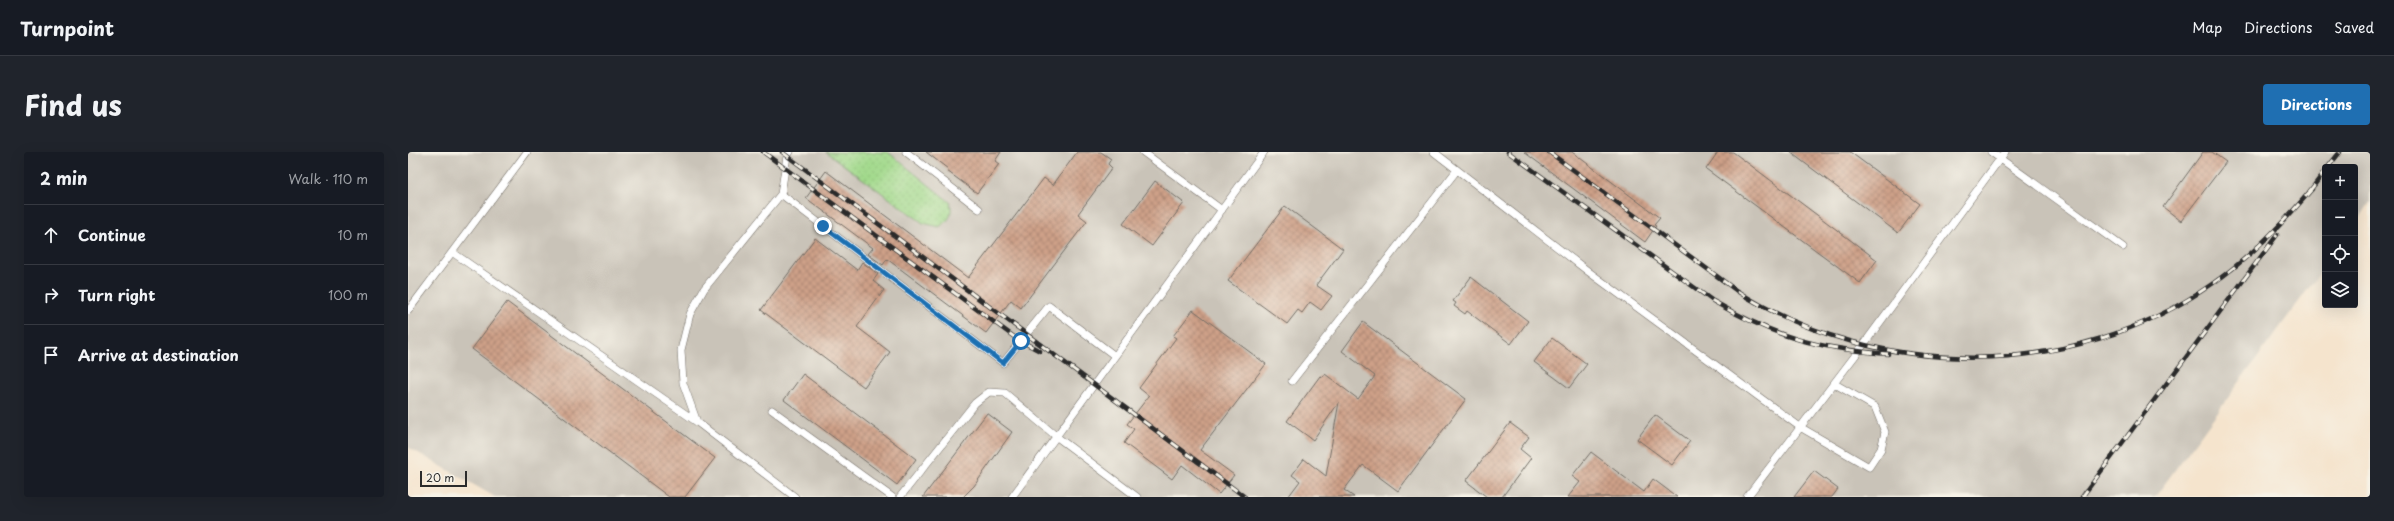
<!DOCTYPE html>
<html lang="en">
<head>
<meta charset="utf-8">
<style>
	:root { --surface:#171b24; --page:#20242c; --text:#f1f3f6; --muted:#9ea1a6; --line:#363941; --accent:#1f6fb2 }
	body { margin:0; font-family:"Playpen Sans",sans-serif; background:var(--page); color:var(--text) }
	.controls { position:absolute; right:12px; top:12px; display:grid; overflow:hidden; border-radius:4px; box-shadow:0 4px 16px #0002 }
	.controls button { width:36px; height:36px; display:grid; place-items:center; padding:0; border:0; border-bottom:1px solid var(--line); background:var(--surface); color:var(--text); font:20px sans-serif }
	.scale { position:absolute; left:12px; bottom:10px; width:47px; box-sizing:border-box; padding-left:4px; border:2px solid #2b2b2b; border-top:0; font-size:11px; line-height:14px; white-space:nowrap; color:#2b2b2b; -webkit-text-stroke:3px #f7f3e8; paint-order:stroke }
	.stop { position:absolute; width:12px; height:12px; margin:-9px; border:3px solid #1f6fb2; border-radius:50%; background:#fff }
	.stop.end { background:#1f6fb2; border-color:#fff; box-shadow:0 1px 4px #0008 }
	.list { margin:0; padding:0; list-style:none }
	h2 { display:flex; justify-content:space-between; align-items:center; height:52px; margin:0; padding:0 16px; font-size:17px }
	h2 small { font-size:13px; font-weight:400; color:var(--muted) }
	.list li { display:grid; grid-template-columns:26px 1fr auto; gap:12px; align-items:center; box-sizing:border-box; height:60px; padding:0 16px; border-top:1px solid var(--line) }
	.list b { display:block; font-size:15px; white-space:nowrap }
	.list em { font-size:13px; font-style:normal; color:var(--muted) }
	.icon { flex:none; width:22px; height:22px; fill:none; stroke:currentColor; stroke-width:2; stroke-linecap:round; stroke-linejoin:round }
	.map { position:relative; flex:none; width:1962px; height:345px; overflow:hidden; border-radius:4px }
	header { display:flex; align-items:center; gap:24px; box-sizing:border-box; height:56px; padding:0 20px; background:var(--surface); border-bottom:1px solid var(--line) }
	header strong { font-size:19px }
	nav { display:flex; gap:22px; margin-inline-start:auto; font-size:14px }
	.intro { display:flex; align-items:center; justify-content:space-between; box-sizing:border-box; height:96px; padding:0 24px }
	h1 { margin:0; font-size:28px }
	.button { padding:10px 18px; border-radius:4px; background:var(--accent); color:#fff; font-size:14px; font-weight:700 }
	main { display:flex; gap:24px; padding:0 24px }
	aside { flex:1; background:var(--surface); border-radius:4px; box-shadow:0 4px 16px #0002 }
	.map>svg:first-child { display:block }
</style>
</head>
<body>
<header>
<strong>Turnpoint</strong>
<nav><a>Map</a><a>Directions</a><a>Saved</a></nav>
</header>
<div class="intro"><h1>Find us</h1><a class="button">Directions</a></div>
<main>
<aside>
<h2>2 min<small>Walk · 110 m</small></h2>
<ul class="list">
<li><svg class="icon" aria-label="ahead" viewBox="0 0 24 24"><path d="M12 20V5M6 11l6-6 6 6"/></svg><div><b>Continue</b></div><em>10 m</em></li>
<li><svg class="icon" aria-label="right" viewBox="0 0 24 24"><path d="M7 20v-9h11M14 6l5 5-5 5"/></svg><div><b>Turn right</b></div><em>100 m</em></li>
<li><svg class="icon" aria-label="arrive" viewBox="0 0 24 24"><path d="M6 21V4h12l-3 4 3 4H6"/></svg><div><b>Arrive at destination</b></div></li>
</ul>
</aside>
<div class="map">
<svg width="1962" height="345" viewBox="0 0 1962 345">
	<defs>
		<pattern id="grass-dots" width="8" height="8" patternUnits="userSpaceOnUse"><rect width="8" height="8" fill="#a1d98b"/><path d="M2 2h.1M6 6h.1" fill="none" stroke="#8bba78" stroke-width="1.8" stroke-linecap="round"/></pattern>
		<pattern id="building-cross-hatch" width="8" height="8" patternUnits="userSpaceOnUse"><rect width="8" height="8" fill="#cea088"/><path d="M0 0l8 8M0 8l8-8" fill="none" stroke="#a7836f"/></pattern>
	</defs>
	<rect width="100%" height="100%" fill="#f7f3e8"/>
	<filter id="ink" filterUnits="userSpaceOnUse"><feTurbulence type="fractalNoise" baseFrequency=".025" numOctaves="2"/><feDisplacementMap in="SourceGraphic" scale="8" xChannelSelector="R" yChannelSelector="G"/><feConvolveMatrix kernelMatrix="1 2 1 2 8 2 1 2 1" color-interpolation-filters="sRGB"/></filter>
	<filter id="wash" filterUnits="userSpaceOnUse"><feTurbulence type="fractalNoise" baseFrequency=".012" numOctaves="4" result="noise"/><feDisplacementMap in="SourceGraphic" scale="16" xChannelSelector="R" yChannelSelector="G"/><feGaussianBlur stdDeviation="0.9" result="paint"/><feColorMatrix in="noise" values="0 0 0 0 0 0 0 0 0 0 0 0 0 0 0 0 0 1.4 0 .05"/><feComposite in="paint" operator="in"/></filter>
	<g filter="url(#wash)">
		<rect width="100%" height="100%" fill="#f5e4cd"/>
		<path fill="#c9c3b8" d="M0,0H1962V50L1947,74V15H1917V114L1747,345H87L0,295Z"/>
		<path fill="url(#grass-dots)" stroke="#66825b" d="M418,0H480L542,50C545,63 542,68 531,75L515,71Z"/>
		<g id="blocks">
			<path fill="url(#building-cross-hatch)" d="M518,0H593L587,9L591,12L569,41L539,19L540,17Z
				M669,0H693L703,7L700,12L704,16L670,62L679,69L613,156L603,148L578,181L479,107L475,113L460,102L465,96L398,46L418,19L560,126L636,26L645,33Z
				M1116,0H1164L1252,66L1246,73L1248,74L1237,90Z
				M1310,0H1325L1469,108L1452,131L1298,17Z
				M1382,0H1442L1512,52L1490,81Z
				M1795,0H1804L1818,10L1773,69L1755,55Z
				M747,29L776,51L744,94L715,72Z
				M877,54L935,97L908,133L924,144L913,158L902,150L894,161L890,158L879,172L820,129Z
				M407,86L449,118L454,110L470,122L465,129L476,138L449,175L482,200L456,235L353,158Z
				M1063,125L1120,169L1103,192L1059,159L1057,162L1046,154L1048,151L1045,149Z
				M99,150L307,306L277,345H261L64,197Z
				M785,158L858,212L792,298L826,323L811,342L774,313L764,327L716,291L726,277L719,272L741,244L731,236L768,186L765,184Z
				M955,170L1058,247L990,339L955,313L936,338L946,345H880L892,329L884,323L896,307L918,324L931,250L905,288L879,269L912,224L915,225L917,222L950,247L967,224L934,199Z
				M1144,186L1179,212L1161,236L1126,210Z
				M395,222L508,307L489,333L376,248Z
				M579,261L604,280L566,334L555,345H515Z
				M1247,263L1282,289L1264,313L1229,287Z
				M1102,271L1121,285L1112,297L1123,306L1094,345H1079L1058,329Z
				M1183,300L1236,340L1245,327L1269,345H1160L1172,330L1164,324Z
				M1406,319L1430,337L1424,345H1386Z"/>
		</g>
	</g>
	<g filter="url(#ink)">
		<use href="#blocks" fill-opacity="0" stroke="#726c64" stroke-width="1"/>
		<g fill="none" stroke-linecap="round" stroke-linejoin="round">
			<g stroke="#726c64" stroke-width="8">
				<path id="lane" d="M382,0L379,4L373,42L296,137L282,162L273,198L275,231L289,270L387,345
					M498,0L571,57
					M735,0L814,58
					M1026,0L1181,120L1392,275L1461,315L1473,297L1477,280L1467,255L1427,232
					M1583,0L1715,95
					M373,42L595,211L641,154L707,204
					M44,100L289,270
					M0,159L119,0
					M884,229L1049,18
					M364,258L484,345
					M492,345L567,251L581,240L597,241L649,285L729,345
					M604,345L856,0
					M1339,345L1456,192L1597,0"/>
			</g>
			<use href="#lane" stroke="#fff" stroke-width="7"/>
			<g stroke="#2b2b2b" stroke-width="4.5">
				<path id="rail" d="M355,0L609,187L632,199
					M374,0L837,345
					M1100,0L1305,149C1369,186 1407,196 1480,202
					M1141,0L1329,139C1470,229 1666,229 1804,132C1843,105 1874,72 1904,37
					M1920,15L1932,0
					M1901,40L1917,19
					M1674,345L1869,83"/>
			</g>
			<use href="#rail" stroke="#f7f3e8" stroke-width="3" stroke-dasharray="9" stroke-linecap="butt"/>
		</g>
	</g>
	<g fill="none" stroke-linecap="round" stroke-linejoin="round" filter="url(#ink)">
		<path stroke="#1f6fb2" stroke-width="5" d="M415,74L595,211L613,189"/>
	</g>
</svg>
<div class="controls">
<button>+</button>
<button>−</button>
<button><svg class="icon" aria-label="locate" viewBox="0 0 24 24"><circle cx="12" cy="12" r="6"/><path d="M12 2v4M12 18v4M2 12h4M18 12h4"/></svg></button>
<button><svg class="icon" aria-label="layers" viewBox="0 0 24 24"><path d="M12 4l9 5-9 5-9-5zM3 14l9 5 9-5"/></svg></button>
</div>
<div class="scale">20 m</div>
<div class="stop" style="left:613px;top:189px"></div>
<div class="stop end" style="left:415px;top:74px"></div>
</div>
</main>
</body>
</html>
